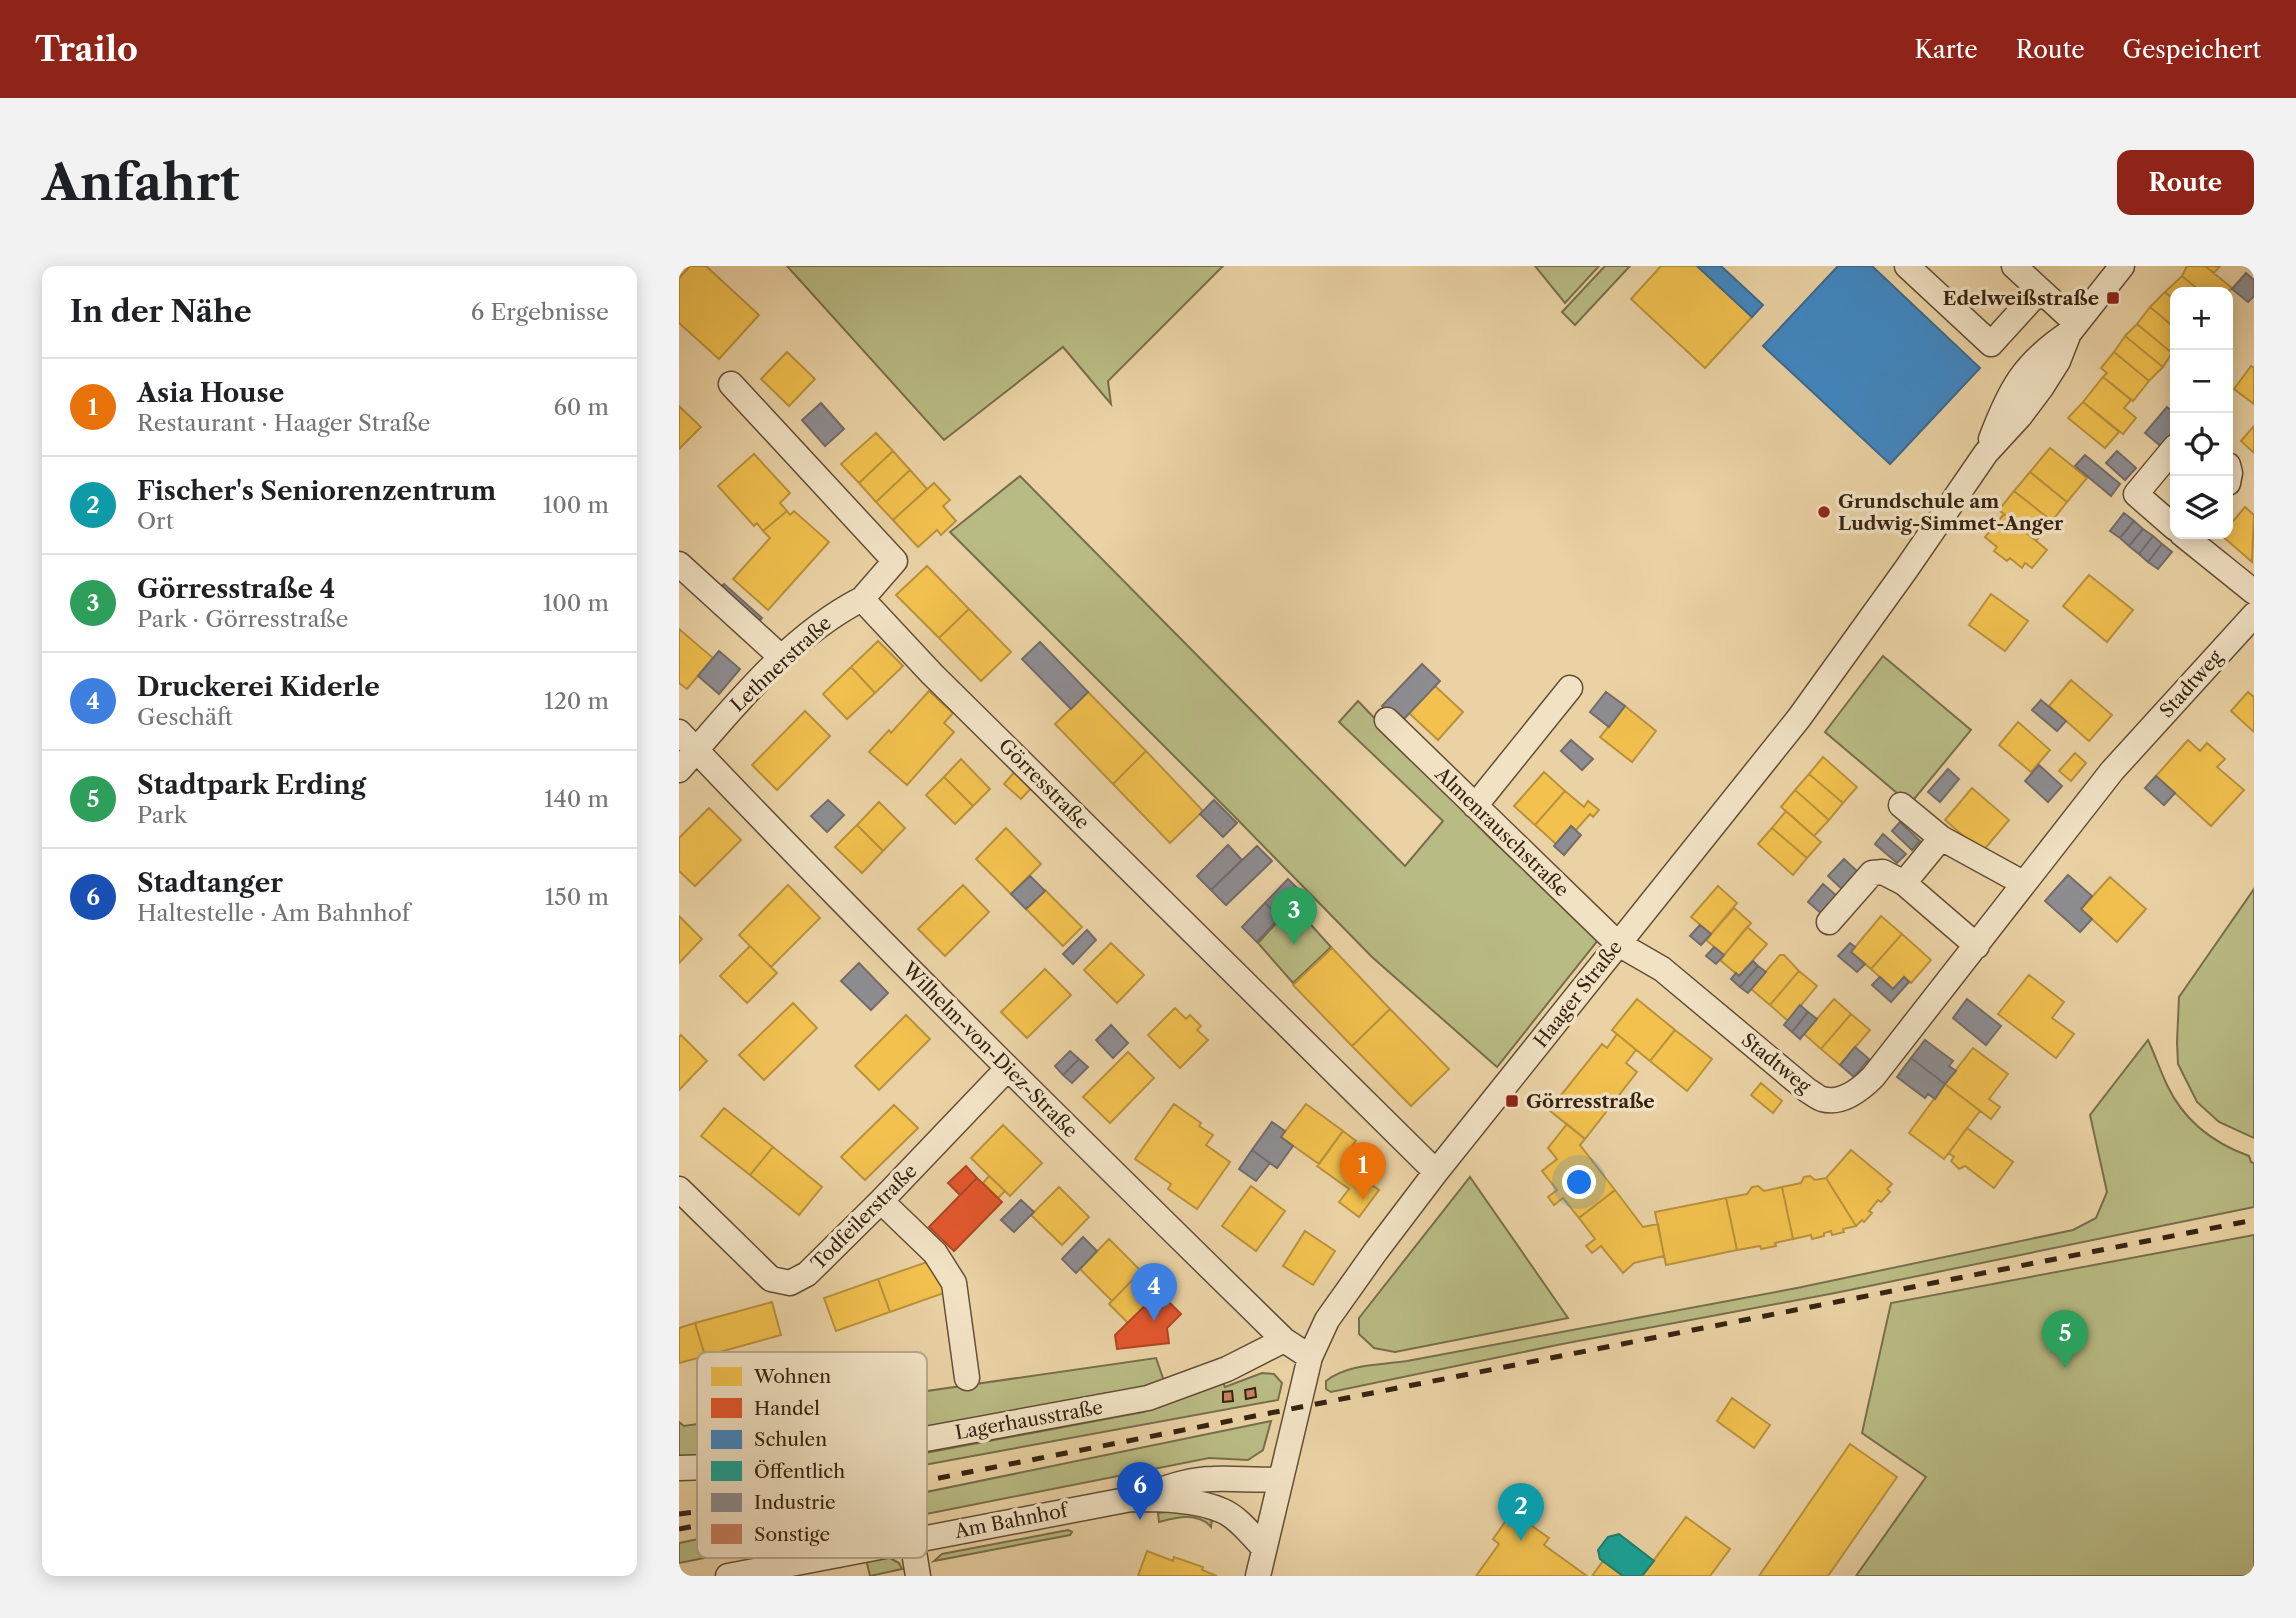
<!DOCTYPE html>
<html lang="de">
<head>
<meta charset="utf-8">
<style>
	:root { --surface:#fff; --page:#f2f2f2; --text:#202124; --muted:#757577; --line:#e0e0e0; --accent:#8f2418 }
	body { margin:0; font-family:"Libre Caslon Text",serif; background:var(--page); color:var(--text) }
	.controls { position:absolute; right:21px; top:21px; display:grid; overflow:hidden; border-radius:14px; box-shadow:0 4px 18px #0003 }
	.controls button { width:63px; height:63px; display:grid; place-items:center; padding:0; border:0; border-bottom:2px solid var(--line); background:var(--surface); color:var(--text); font:35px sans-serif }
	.you { position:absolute; left:901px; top:917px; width:24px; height:24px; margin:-18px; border:5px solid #fff; border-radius:50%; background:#1a73e8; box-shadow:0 0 0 10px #1a73e833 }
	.badge { display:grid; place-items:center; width:46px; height:46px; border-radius:50%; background:var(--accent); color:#fff; font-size:23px; font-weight:700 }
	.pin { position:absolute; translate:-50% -58px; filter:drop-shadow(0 2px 4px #0008) }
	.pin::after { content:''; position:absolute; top:37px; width:24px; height:21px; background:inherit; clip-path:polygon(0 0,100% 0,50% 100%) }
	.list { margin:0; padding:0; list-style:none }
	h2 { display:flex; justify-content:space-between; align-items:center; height:91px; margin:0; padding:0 28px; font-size:30px }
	h2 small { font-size:23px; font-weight:400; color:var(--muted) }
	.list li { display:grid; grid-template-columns:46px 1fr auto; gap:21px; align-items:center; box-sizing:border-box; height:98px; padding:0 28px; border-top:2px solid var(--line) }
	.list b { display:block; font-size:26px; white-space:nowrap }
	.list p { margin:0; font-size:23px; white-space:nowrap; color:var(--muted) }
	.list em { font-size:23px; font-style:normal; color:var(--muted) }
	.icon { flex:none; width:38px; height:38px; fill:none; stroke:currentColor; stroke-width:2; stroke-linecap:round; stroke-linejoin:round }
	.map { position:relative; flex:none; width:1575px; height:1310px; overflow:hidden; border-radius:14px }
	header { display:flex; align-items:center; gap:42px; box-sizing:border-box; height:98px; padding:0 35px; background:var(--accent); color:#fff }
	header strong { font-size:33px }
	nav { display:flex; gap:38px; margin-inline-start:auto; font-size:24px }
	.intro { display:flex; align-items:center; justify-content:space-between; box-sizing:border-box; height:168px; padding:0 42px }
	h1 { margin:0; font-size:49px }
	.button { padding:18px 32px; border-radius:14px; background:var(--accent); color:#fff; font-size:24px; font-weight:700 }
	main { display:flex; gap:42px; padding:0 42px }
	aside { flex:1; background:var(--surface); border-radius:14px; box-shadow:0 4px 18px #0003 }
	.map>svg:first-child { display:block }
</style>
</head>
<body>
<header>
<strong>Trailo</strong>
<nav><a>Karte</a><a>Route</a><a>Gespeichert</a></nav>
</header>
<div class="intro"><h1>Anfahrt</h1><a class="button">Route</a></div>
<main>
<aside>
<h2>In der Nähe<small>6 Ergebnisse</small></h2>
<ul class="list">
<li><span class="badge" style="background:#e8710a">1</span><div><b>Asia House</b><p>Restaurant · Haager Straße</p></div><em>60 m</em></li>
<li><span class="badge" style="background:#0f9aa8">2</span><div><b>Fischer's Seniorenzentrum</b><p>Ort</p></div><em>100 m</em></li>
<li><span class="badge" style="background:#2e9e5b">3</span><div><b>Görresstraße 4</b><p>Park · Görresstraße</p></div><em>100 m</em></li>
<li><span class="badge" style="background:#3f7fe0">4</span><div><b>Druckerei Kiderle</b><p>Geschäft</p></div><em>120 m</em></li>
<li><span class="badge" style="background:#2e9e5b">5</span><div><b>Stadtpark Erding</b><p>Park</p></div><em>140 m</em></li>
<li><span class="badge" style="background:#1a4fb4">6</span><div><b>Stadtanger</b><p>Haltestelle · Am Bahnhof</p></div><em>150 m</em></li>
</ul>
</aside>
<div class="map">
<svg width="1575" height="1310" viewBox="0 0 1575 1310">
	<rect width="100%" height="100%" fill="#ead2a4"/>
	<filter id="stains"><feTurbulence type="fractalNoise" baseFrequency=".00286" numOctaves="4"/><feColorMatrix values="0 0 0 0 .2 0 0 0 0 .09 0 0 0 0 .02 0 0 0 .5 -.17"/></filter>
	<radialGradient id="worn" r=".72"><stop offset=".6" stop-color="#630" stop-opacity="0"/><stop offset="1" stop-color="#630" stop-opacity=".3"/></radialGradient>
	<path fill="#b9bb84" stroke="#786f4a" stroke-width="2" d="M108,0H544L429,115L432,138L384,81L265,174Z
		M856,0H920L886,37Z
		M926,0H951L896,59L883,46Z
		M341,210L726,600L764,555L660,456L679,435L810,571L919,674L818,801L693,691L556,551L271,266Z
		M1204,390L1292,464L1231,538L1146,466Z
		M1575,623V872L1540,856L1518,836L1499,798L1498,776L1500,731Z
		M614,639L652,681L614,717L579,677Z
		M1469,774C1476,789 1481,804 1488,819C1505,855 1534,877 1570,890L1572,896L1575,897V941L1156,1027L883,1078L652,1126L647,1123V1115C668,1098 701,1099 728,1095L1118,1022L1394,964L1417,952L1428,926L1411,849Z
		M791,911L889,1052L716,1086L695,1082L680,1068V1052Z
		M1575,969V1310H1177L1247,1211L1183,1167L1212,1037Z
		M477,1092L486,1118L99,1189L0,1192V1156L5,1160Z
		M583,1107L595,1108L603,1117L599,1134L174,1212L172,1201L464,1146L544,1116L546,1121Z
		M592,1155L584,1184L569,1194L530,1192L0,1297V1277Z
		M495,1245L527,1248L533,1253L532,1261C519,1246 498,1251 480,1256L479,1247Z
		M389,1264L393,1266L391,1269L255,1295L263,1288Z
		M209,1291L220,1297L223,1303L191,1310L187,1293Z"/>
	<path fill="#f2c14e" stroke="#ba923c" stroke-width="2" d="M11,0H27L80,49L40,93L0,57V12Z
		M982,0H1018L1073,51L1026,102L952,33Z
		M1508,0H1526L1553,22L1549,26H1522L1503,10Z
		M1526,0H1541L1535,7Z
		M1503,10L1522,26H1496V35L1486,26Z
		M1486,26L1496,35V62L1471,41Z
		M1471,41L1496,62V84L1493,87L1458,58Z
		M1458,58L1493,87L1484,101L1446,70Z
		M1446,70L1484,101L1470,115L1435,86Z
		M108,86L136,113L110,140L82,113Z
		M1435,86L1470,115L1454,135L1424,111L1428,107L1422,102Z
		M1572,100L1575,102V138L1555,123Z
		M1424,111L1452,134L1445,142L1457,152L1444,168L1404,136Z
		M1404,136L1440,166L1426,182L1389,152Z
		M0,140L22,161L0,183Z
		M1575,160V187L1562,175Z
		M197,167L214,185L180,217L162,198Z
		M1371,182L1408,212L1388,236L1351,206Z
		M214,185L231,204L197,236L180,217Z
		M75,188L111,227L101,237L108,245L84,265L78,257L75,260L39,220Z
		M231,204L248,223L214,254L197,236Z
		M1351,206L1388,236L1373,255L1335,225Z
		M255,217L271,234L264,240L277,255L262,269L258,264L239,281L214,254Z
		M1335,225L1373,255L1357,275L1320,244Z
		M1566,241L1575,249L1573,296L1542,269L1549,268V261Z
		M108,245L111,249L115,245L150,276L89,344L54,313L91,272L84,265Z
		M1325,248L1368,284L1353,302L1346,297L1343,302L1331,292L1328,295L1315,285L1318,281L1306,271Z
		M248,300L290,343L260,372L217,329Z
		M1410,309L1454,344L1428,376L1384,340Z
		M1312,328L1349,355L1326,385L1290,359Z
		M290,343L332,386L302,415L260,372Z
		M0,363L34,392L8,423L0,417Z
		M199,375L224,400L196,427L172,401Z
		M172,401L196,427L168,453L144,428Z
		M1392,414L1433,449L1410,475L1370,440Z
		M756,420L784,446L759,474L730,447Z
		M250,425L274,447L265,457L275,466L228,519L190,486L210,464L212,467Z
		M409,426L467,485L434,518L376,458Z
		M1569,426L1575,431V466L1552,445Z
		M946,440L977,465L953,496L921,471Z
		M126,445L151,470L98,524L73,499Z
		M1339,456L1371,484L1352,506L1320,479Z
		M1509,474L1521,485L1528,477L1546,493L1538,501L1565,524L1532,560L1477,510Z
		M467,485L524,545L491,577L434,518Z
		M1396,487L1407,497L1392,515L1380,505Z
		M1144,491L1178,521L1164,537L1130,508Z
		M282,493L311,523L294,540L265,511Z
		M338,503L355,519L342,533L325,518Z
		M865,506L886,525L856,559L835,540Z
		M1130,508L1164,537L1150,554L1116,524Z
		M265,511L294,540L276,558L247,529Z
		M1293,522L1330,554L1303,586L1266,554Z
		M1116,524L1150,554L1135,570L1102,541Z
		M886,525L905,541L909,535L920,544L914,551L911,548L897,564L892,560L877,578L856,559Z
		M200,536L226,562L204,585L178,559Z
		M30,542L62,574L16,620L0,605V572Z
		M1107,545L1142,576L1128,592L1093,562Z
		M178,559L204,585L183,607L156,581Z
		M327,562L362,598L332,628L297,593Z
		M1093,562L1128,592L1114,609L1079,578Z
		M1431,611L1467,643L1438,676L1402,643Z
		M109,619L141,652L92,701L60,669Z
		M284,619L310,646L266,690L239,663Z
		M1039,620L1058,637L1032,668L1012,651Z
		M366,624L403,661L384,680L347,643Z
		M1055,642L1072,657L1045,689L1027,674Z
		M0,650L23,673L0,697Z
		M1202,650L1223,668L1192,703L1172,686Z
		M1068,661L1088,678L1060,710L1041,694Z
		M1223,668L1252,694L1232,717L1225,711L1214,723L1192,703Z
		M432,677L465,709L438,737L405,704Z
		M71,680L98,707L68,737L41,710Z
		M653,682L711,743L673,780L614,719Z
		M1101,689H1105L1120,705L1091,739L1072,723Z
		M366,703L392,729L348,772L322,746Z
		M1120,705L1138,720L1109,755L1091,739Z
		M1350,709L1385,736L1373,752L1395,768L1377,792L1319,748Z
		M958,733L996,764L971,795L933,764Z
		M1155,733L1172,748L1142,783L1125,768Z
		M114,737L138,762L85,814L60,789Z
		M496,742L507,753L511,749L522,760L518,764L529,774L501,802L469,769Z
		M711,743L770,803L732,840L673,780Z
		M1172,748L1191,764L1161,799L1142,783Z
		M227,749L251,773L200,824L176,800Z
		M996,764L1033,793L1008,825L971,795Z
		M938,768L957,784L947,797L958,806L906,873L870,844L923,778L928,782Z
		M2,769L28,795L0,824V771Z
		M1294,782L1329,808L1310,833L1321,841L1312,853L1266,818Z
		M449,786L475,812L431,857L404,831Z
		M1082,817L1103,835L1094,847L1072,829Z
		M1266,818L1301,845L1265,893L1230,867Z
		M495,838L522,857L520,860L534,869L527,879L551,896L518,943L489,923L492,918L456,893Z
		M627,838L664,865L640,898L602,871Z
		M215,839L239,862L186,914L162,891Z
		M45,842L94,881L71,909L22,870Z
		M888,858L906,873L901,879L936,924L900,952L884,932L875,939L869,931L878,924L863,905L878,893L869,882Z
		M324,859L363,897L331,930L292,892Z
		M1288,862L1334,896L1315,922L1286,900L1280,903L1272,895L1275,891L1270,887Z
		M664,865L677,875L672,881L692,895L680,910L700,924L680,951L660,936L670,923L638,900Z
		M94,881L143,921L120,949L71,909Z
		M1172,884L1213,918L1208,923L1211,926L1202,936L1199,934L1190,945L1193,947L1185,956L1183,954L1177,960L1147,912Z
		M310,910L326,925L319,932L304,917Z
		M1131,910L1136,914L1147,912L1177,960L1164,963L1165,966L1153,969L1152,965L1145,967V970L1133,973L1132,969L1114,973L1103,921L1122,917L1125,911Z
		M572,920L606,945L577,985L543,960Z
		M1079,920L1085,925L1103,921L1114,973L1096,977L1097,980L1082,983L1081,980L1058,984L1047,932L1068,928L1073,921Z
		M380,921L410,951L383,979L352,949Z
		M936,924L964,961L979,958L985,990L955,997L944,1007L922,980L913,987L907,980L916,973L900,952Z
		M1047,932L1058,984L987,999L976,946Z
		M626,965L656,985L634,1019L604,1000Z
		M430,973L462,1005L433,1035L401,1003Z
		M254,994L265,1027L211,1046L199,1013Z
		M462,1005L482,1024L449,1057L430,1038Z
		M199,1013L211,1046L157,1065L145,1032Z
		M93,1036L102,1069L26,1090L16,1057Z
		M16,1057L26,1090L0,1097V1062Z
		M1053,1132L1091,1159L1075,1182L1038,1155Z
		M1171,1178L1218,1211L1149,1310H1080Z
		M833,1246L870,1272L865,1279L908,1310H797L820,1278L814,1273Z
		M1007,1251L1051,1283L1031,1310H963Z
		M468,1285L494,1295L495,1291L524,1301L523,1304L538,1310H459Z
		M924,1295L944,1310H913Z"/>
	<path fill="#e4572e" stroke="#b04725" stroke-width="2" d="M287,900L298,912L281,929L269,917Z
		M298,912L323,936L275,985L250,961Z
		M480,1026L502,1048L488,1062L490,1077L438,1083L436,1069Z"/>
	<path fill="#3f88c5" stroke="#3c6a8f" stroke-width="2" d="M1018,0H1042L1084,39L1073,51Z
		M1159,0H1193L1301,102L1211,198L1084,80Z"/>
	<path fill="#17a398" stroke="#207d70" stroke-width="2" d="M940,1268L975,1295L963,1310H944L921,1293L919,1284L929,1271Z"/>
	<path fill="#8d8d92" stroke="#736d6b" stroke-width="2" d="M1567,7L1575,14V30L1569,36L1553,23Z
		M142,137L165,163L146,180L123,154Z
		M1488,141L1496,148V167L1484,182L1466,167Z
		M1438,185L1457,202L1446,214L1427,197Z
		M1406,189L1441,218L1432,230L1396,200Z
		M1445,247L1455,255L1441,272L1431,265Z
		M1455,255L1464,263L1450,280L1441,272Z
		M1464,263L1474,270L1460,288L1450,280Z
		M1474,270L1483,278L1469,296L1460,288Z
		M1483,278L1493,286L1479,303L1469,296Z
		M45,318L83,352L76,359L38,325Z
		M361,376L409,426L392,443L343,393Z
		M40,385L61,403L40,428L19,410Z
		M743,398L761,415L721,457L703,440Z
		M927,426L946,440L930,461L911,446Z
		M1362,434L1387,455L1378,465L1353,444Z
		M892,474L914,493L903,504L882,485Z
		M1360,499L1383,520L1369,536L1346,515Z
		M1269,503L1280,513L1261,536L1249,526Z
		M1477,510L1496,527L1485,539L1466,522Z
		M149,534L165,549L148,566L132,550Z
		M535,534L558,557L544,571L521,548Z
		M1221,556L1241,575L1233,584L1213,565Z
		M892,560L902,569L885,589L875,580Z
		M1204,568L1227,588L1218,597L1196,578Z
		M549,579L563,594L532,624L518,610Z
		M578,580L593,595L547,639L532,624Z
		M1165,593L1180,607L1164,624L1149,610Z
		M1389,609L1413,630L1402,643L1413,653L1401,666L1366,635Z
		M351,610L366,625L347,643L332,628Z
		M609,613L624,628L601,651L586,637Z
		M1144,618L1158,630L1143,648L1129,636Z
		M586,637L601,651L578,676L563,661Z
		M1021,659L1032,668L1022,679L1011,670Z
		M408,664L417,674L394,698L384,688Z
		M1171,677L1176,681L1172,686L1186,698L1178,706L1159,690Z
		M1035,681L1045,689L1037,698L1027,690Z
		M1074,695L1079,700L1061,721L1052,713L1057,707L1060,710Z
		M180,697L209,727L192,744L162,715Z
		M1079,700L1087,706L1069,727L1061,721Z
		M1201,711L1214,723L1225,711L1230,716L1212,736L1193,719Z
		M1288,733L1322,760L1307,779L1274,752Z
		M1121,739L1129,746L1113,766L1105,759Z
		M1129,746L1138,753L1121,773L1113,766Z
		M432,759L449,777L434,792L417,774Z
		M1246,774L1274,795L1270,800L1277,805L1266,818L1232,792Z
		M1176,781L1190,793L1175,811L1161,799Z
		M391,785L400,793L384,809L376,800Z
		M1232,792L1266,818L1256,833L1249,828L1246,832L1218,811Z
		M400,793L409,801L393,817L384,809Z
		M593,856L606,865L602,871L614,880L598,902L573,884Z
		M573,884L591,897L577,915L560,903Z
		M342,934L355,946L335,966L322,954Z
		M404,971L418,985L397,1007L383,993Z"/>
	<path fill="#c98060" stroke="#362311" stroke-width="2" d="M576,1122L577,1131L567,1133L566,1124Z
		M553,1125L554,1135L544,1136V1126Z"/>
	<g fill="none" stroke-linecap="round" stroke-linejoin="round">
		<g stroke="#634f36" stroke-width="27">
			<path id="minor" d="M1228,0L1312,78L1361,24
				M1335,0L1397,57
				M52,118L216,295L183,333L253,408L757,906
				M1312,173C1331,123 1344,98 1390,67
				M1496,181L1457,228L1496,262
				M1549,199L1551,207L1549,217
				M1503,268L1575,326
				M0,298L103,392
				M708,454L938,677L983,703L1128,824C1133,827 1139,832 1143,833C1163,839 1182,823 1194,811L1433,505L1575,349
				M0,466C197,674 401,874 605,1074L631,1091
				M0,504C53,443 110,370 183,333
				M1222,539L1262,572
				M796,540L891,422
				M1150,656L1193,607L1204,606L1225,617
				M1298,680L1225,617L1262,572L1344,617
				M0,923L92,1013L111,1017L128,1008L202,935L328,803
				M202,935L256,987L275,1017L288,1112
				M0,1202L91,1199L143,1192L469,1132L548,1103L605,1074
				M469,1228C490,1221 512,1213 534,1213C558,1212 578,1215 601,1213
				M233,1274L239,1310
				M49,1310L452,1233C481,1233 517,1233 544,1245C560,1252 573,1270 585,1282
				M579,1310L631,1091L648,1054L697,985L757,906L1120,452L1228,302L1307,187L1341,150L1362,122L1379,95L1390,67L1443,0"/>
		</g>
		<use href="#minor" stroke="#f1e2c4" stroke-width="24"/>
		<path stroke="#362311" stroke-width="5" stroke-dasharray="12 12" stroke-linecap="butt" d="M0,1248L75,1239
			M0,1263L1575,954"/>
	</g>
	<g fill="#8f2418" stroke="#f1e2c4" stroke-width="2.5">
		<rect x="1427" y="25" width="14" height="14" rx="3.5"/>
		<circle cx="1145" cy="246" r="7"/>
		<rect x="826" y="828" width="14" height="14" rx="3.5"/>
	</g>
	<g text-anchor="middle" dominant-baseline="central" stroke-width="7" stroke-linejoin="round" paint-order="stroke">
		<g font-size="19" font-weight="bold" fill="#362311" stroke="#f1e2c4" text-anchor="start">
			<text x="1420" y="32" text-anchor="end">Edelweißstraße</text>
			<text x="1159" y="235">Grundschule am<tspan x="1159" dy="22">Ludwig-Simmet-Anger</tspan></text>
			<text x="847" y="835">Görresstraße</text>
		</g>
		<g font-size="19" fill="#362311" stroke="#f1e2c4">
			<text transform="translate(102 398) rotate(-43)">Lethnerstraße</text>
			<text transform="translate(1512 418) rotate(-48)">Stadtweg</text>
			<text transform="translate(365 518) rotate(45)">Görresstraße</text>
			<text transform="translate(823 566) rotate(44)">Almenrauschstraße</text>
			<text transform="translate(899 728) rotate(-52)">Haager Straße</text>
			<text transform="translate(311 784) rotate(45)">Wilhelm-von-Diez-Straße</text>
			<text transform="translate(1097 797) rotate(39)">Stadtweg</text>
			<text transform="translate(185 951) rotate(-45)">Todfeilerstraße</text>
			<text transform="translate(350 1154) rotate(-10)">Lagerhausstraße</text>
			<text transform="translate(332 1255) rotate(-11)">Am Bahnhof</text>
		</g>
	</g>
	<rect x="18" y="1086" width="230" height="206" rx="10" fill="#f1e2c4" stroke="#b9a98e" stroke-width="2"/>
	<rect x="32" y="1101" width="31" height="19" fill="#f2c14e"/>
	<rect x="32" y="1132" width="31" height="20" fill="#e4572e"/>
	<rect x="32" y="1164" width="31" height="19" fill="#3f88c5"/>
	<rect x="32" y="1195" width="31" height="20" fill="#17a398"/>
	<rect x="32" y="1227" width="31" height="19" fill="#8d8d92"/>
	<rect x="32" y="1258" width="31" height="20" fill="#c98060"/>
	<g font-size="19" fill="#362311">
		<text x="75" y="1117">Wohnen</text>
		<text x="75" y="1149">Handel</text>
		<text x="75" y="1180">Schulen</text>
		<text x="75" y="1212">Öffentlich</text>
		<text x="75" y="1243">Industrie</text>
		<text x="75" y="1275">Sonstige</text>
	</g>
	<rect width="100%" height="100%" filter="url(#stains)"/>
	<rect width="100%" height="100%" fill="url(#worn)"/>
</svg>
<div class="controls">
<button>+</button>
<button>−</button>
<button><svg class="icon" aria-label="locate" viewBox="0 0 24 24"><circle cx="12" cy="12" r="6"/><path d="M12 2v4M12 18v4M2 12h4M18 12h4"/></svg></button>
<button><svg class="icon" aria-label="layers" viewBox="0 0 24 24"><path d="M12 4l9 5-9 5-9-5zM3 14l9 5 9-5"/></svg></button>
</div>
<div class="you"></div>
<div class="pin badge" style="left:684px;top:934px;background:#e8710a">1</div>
<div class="pin badge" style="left:842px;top:1275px;background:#0f9aa8">2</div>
<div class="pin badge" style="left:615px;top:679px;background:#2e9e5b">3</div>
<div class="pin badge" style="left:475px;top:1055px;background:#3f7fe0">4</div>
<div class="pin badge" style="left:1386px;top:1102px;background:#2e9e5b">5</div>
<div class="pin badge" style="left:461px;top:1254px;background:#1a4fb4">6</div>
</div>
</main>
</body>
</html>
